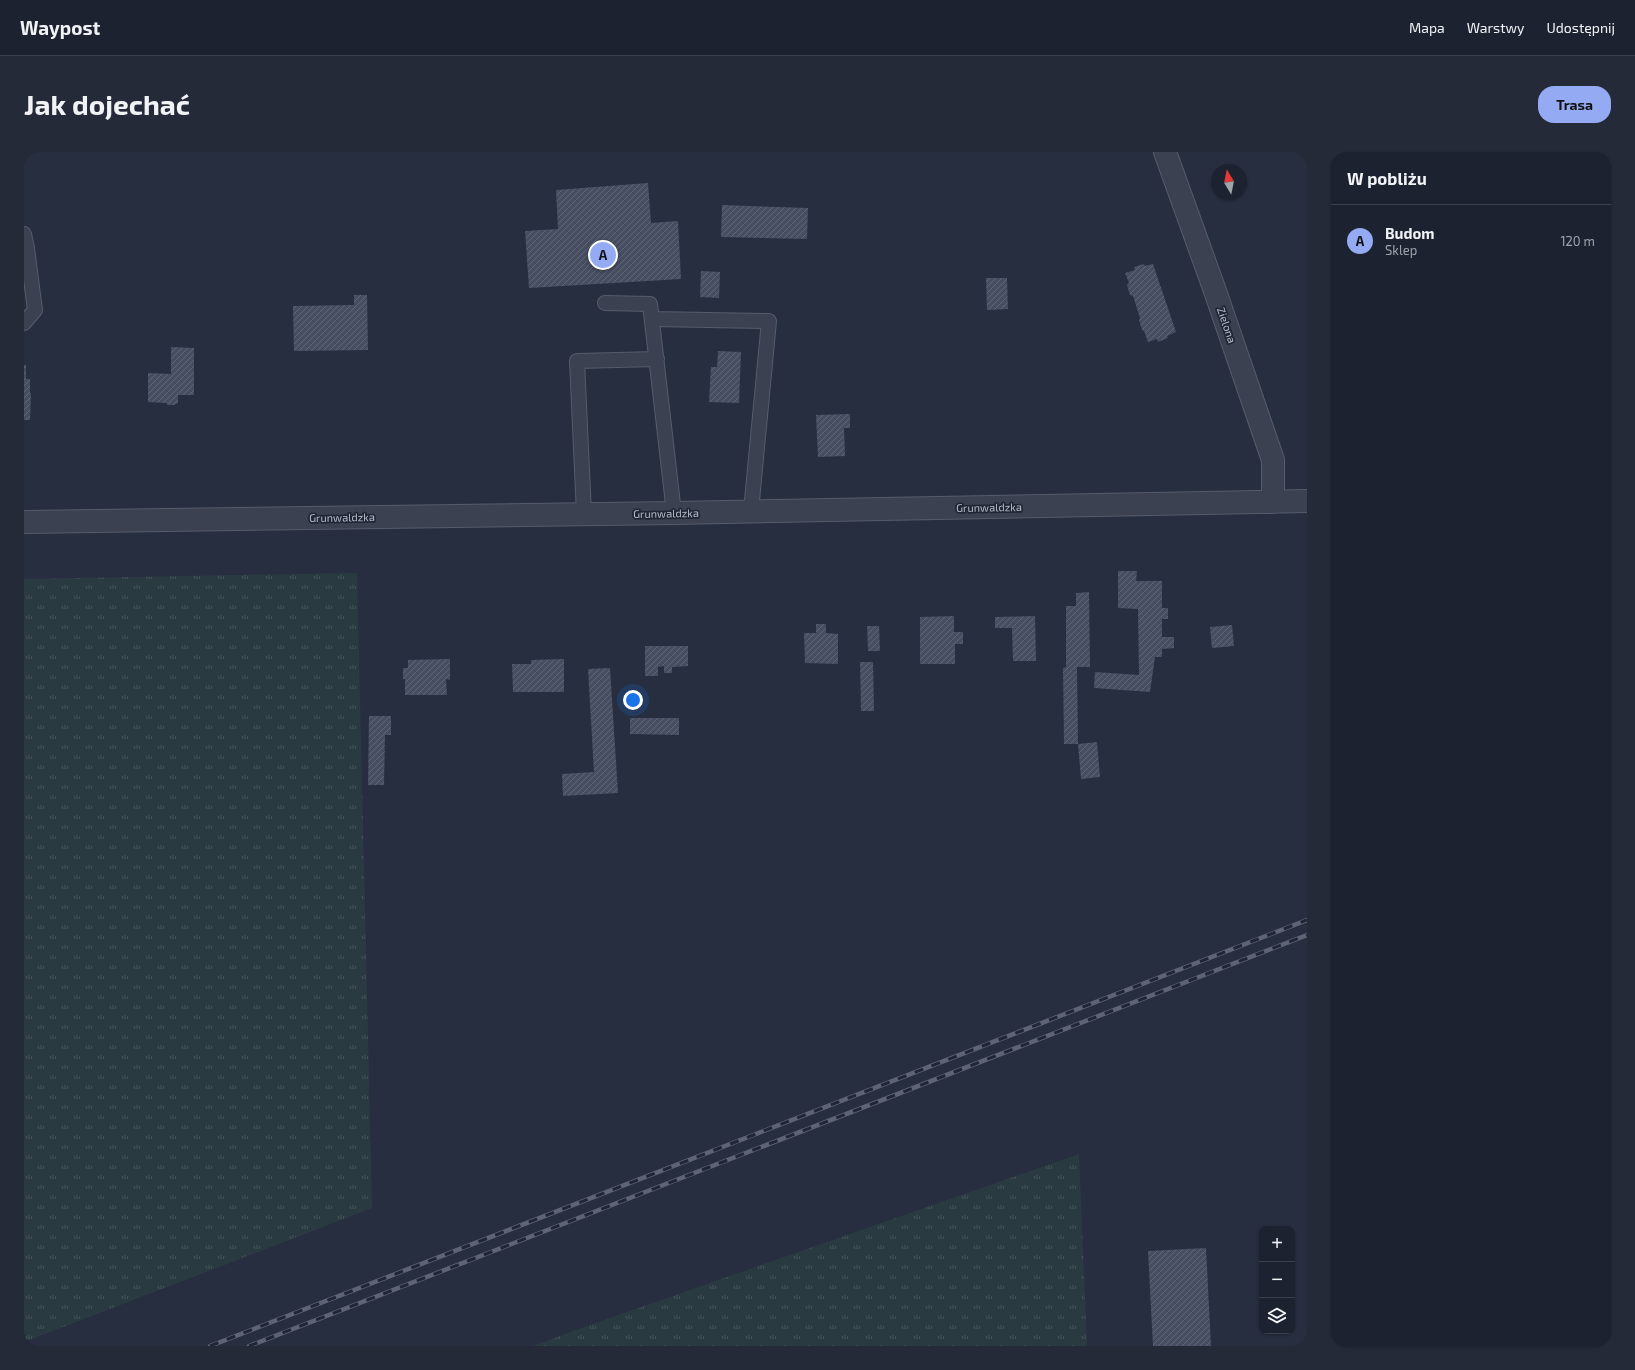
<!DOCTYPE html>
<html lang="pl">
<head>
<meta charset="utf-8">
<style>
	:root { --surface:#1d2230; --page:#252a38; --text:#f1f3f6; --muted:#a0a4ab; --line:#3b3f4c; --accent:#94abf3 }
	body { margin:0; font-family:"Exo 2",sans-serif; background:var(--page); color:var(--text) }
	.controls { position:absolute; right:12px; bottom:12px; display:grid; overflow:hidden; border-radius:8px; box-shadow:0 1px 3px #0004 }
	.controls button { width:36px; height:36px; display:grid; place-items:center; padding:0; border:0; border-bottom:1px solid var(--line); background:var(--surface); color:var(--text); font:20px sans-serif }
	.compass { position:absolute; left:1187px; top:12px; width:36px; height:36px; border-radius:50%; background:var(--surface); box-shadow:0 1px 3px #0004; rotate:350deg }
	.you { position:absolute; left:609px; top:548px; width:14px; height:14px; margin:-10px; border:3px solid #fff; border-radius:50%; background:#1a73e8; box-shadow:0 0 0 6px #1a73e833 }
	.badge { display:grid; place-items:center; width:26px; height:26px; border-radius:50%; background:var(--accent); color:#111; font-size:13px; font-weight:700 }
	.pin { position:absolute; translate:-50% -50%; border:2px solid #fff; box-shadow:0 1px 4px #0006 }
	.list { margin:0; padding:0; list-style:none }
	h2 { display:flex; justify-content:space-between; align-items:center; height:52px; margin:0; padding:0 16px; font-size:17px }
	h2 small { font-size:13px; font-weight:400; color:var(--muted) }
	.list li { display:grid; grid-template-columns:26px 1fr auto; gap:12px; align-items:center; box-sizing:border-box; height:72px; padding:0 16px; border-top:1px solid var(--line) }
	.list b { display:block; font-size:15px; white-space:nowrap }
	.list p { margin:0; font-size:13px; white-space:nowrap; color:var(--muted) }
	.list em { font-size:13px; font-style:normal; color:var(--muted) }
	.icon { flex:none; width:22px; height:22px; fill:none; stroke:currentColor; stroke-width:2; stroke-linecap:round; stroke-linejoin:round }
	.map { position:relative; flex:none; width:1283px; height:1194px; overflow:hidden; border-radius:16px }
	header { display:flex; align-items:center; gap:24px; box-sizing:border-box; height:56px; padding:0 20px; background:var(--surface); border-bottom:1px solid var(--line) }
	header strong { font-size:19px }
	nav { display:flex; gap:22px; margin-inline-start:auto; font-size:14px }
	.intro { display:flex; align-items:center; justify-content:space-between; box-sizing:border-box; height:96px; padding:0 24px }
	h1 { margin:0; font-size:28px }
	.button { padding:10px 18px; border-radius:16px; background:var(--accent); color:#111; font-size:14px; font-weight:700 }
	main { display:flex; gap:24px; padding:0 24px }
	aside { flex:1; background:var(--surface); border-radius:16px; box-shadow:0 1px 3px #0004 }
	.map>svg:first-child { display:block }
</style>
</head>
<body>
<header>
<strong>Waypost</strong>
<nav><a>Mapa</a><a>Warstwy</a><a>Udostępnij</a></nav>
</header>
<div class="intro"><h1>Jak dojechać</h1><a class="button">Trasa</a></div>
<main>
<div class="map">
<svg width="1283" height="1194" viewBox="0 0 1283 1194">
	<defs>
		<pattern id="grass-tufts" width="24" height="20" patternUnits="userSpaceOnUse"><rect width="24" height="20" fill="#293b41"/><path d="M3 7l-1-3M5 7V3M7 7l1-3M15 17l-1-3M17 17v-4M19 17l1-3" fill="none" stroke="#46555b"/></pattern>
		<pattern id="building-hatch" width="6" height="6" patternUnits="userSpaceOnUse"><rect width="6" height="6" fill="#474e61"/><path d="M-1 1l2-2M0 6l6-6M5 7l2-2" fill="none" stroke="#5f6676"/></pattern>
	</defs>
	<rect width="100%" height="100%" fill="#272e40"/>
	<path fill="url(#grass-tufts)" d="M333,421L348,1056L0,1190V427Z
		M1055,1002L1063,1194H509L563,1174Z"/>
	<path fill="url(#building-hatch)" d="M624,31L627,71L654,69L657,127L505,136L501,79L534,77L532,38Z
		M698,53L784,56L783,87L697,85Z
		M1120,112L1121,114L1129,112L1152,180L1143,184L1144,186L1134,190L1133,187L1124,190L1120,179L1118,178L1115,168L1116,166L1109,144L1106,143L1103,133L1105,131L1101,121L1111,118L1110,115Z
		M677,119L696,120L695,146L676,145Z
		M962,126H983L984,157L963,158Z
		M330,143H343L344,198L270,199L269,154L330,153Z
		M147,195L170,196V243H154V251L150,253H144L142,251L124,250V221L147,222Z
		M694,199L717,200L715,251L685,250L687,215H693Z
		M0,213H2V227H6V241H7L6,268H0Z
		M826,262V276H820L821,304L794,305L792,263Z
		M1094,419H1113L1112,429H1138V456H1144V467H1138V485H1150V496L1138,497V505H1131L1126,540L1070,536L1071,520L1115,523L1114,457L1094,456Z
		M1065,440L1066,515H1053L1054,592L1073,590L1076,625L1057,627L1054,592H1040L1039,516L1042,515V454H1052V441Z
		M930,464V480H939V492H931V512H896V465Z
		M1011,464L1012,509H989L988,476H971V465Z
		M792,472H802V481L814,482V512L781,511L780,481H792Z
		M1208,473L1210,494L1188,496L1186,475Z
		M843,474H855L856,499H844Z
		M621,494H664V514L648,515V521H640V514L634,515V524H621Z
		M426,507V528L422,527L423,543H381V527H379V516H384V508Z
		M540,507V540H489L488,512H507V508Z
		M836,510H849L850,559H837Z
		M586,516L594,641L539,644L538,622L570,620L564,517Z
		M345,564H367V583H361L360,633H344Z
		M606,566H655V583L606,582Z
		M1182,1096L1187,1194H1129L1124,1099Z"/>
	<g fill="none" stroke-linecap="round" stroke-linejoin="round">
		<g stroke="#565c6a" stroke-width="16">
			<path id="service" d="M0,82L3,96L11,158L0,171
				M581,151L626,152L650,361
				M628,167L745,169L727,359
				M560,362L553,209L633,207"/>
		</g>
		<g stroke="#565c6a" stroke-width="24">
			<path id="minor" d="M1141,0L1190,136L1249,308V350
				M0,370L650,361L1283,349"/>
		</g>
		<use href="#service" stroke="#3b4150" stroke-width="14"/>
		<use href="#minor" stroke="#3b4150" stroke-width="22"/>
		<g stroke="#5e6476" stroke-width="4.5">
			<path id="rail" d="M186,1194L1283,768
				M225,1194L1283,783"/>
		</g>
		<use href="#rail" stroke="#202635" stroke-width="3" stroke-dasharray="9" stroke-linecap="butt"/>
	</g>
	<g text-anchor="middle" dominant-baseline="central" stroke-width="3.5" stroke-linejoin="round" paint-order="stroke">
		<g font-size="11" fill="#b8bcca" stroke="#202635">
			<text transform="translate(1203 173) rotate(71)">Zielona</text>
			<text transform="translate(965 355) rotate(-1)">Grunwaldzka</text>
			<text transform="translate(642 361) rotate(-1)">Grunwaldzka</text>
			<text transform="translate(318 365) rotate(-1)">Grunwaldzka</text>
		</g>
	</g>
</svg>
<div class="controls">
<button>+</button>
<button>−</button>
<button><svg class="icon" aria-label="layers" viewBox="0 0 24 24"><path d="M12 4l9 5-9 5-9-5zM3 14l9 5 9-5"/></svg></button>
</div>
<svg class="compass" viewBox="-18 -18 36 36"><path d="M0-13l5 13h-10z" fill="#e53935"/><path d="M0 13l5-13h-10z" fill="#a0a4ab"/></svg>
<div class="you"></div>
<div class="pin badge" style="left:579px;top:103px">A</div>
</div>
<aside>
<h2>W pobliżu<small></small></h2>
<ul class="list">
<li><span class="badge">A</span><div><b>Budom</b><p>Sklep</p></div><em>120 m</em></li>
</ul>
</aside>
</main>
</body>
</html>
